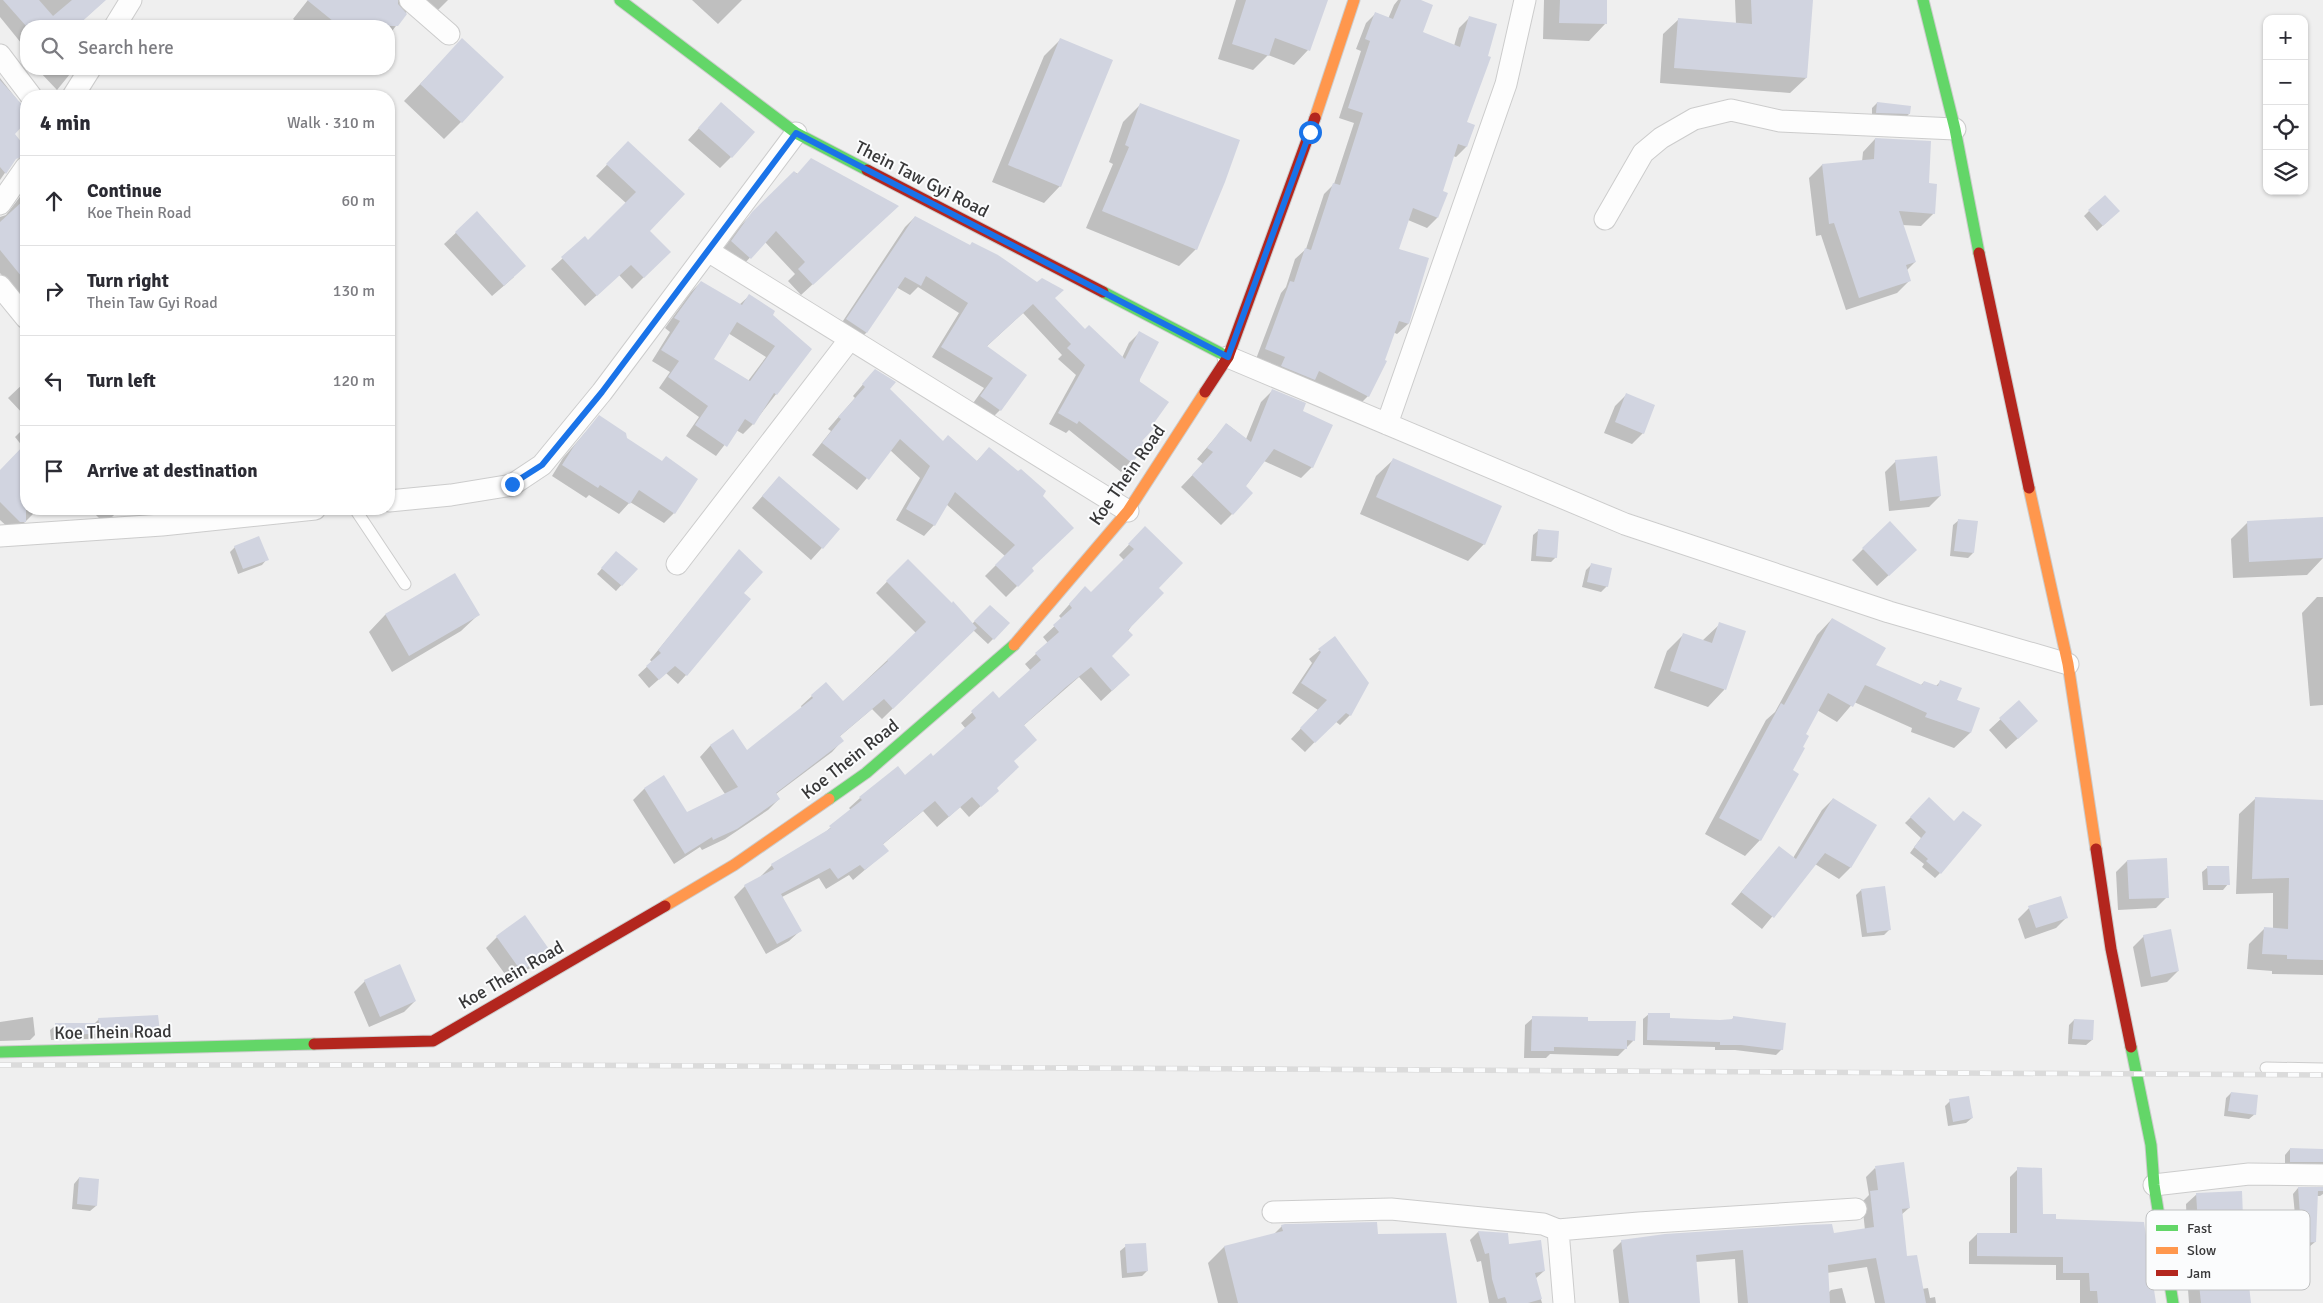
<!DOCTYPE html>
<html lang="en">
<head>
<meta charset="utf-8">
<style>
	:root { --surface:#fff; --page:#f2f2f3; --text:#2b2b33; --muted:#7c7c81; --line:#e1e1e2 }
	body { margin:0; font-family:Signika,sans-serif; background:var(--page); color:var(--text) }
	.controls { position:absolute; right:15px; top:15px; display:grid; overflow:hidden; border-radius:10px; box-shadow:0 1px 4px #0004 }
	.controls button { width:45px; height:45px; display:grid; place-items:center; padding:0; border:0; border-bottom:1px solid var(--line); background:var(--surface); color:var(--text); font:25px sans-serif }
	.stop { position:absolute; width:15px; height:15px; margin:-11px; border:4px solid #1a73e8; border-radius:50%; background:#fff }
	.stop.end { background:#1a73e8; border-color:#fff; box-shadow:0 1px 5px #0008 }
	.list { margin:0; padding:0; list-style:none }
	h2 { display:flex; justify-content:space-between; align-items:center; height:65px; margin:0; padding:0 20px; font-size:21px }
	h2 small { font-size:16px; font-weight:400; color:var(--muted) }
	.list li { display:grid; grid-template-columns:32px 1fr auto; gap:15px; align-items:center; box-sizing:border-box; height:90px; padding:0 20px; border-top:1px solid var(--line) }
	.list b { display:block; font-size:19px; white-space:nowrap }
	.list p { margin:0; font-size:16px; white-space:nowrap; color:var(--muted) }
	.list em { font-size:16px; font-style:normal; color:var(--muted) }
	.icon { flex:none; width:28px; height:28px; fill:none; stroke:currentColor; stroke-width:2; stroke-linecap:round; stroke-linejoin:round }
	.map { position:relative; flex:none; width:2323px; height:1303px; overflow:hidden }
	.search { position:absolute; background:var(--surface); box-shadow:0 1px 4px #0004; left:20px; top:20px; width:375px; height:55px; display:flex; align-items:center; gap:12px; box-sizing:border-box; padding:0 18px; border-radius:20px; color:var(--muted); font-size:19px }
	.panel { position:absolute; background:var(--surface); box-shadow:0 1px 4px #0004; left:20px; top:90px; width:375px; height:425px; border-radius:20px }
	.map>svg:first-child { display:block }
</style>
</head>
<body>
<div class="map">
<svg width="2323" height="1303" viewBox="0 0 2323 1303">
	<rect width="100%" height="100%" fill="#efefef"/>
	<path fill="#0003" fill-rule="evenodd" d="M0,0H105L82,21L85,25L83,26H26V49L0,17Z
		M308,0H448L428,20L412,5L389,35V26H302L293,19Z
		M692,0H742L718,24Z
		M1236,0H1327L1308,50L1294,65L1268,55L1253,70L1218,59Z
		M1398,0H1417L1421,33L1454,46L1459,28L1469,18L1466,123L1474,126L1466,147L1456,157L1453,156L1441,192L1437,218L1427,228L1408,220L1397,249L1427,259L1408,324L1397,334L1393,332L1368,396L1358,406L1256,359L1281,293L1286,287L1295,259L1306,249L1324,194L1334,184L1354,123L1339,118L1361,51L1356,49L1366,23L1376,13L1388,19L1394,5Z
		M1544,0H1606L1605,24L1589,41L1543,39Z
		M1735,0H1811L1806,78L1790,93L1660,83L1663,34L1679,19L1736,24Z
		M462,40L461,122L444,139L404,101Z
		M1060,40V186L1044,203L992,182L1044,56Z
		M42,69H74L57,90L40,72Z
		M0,78L26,111V120L14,134L11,164L0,180Z
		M1877,103L1909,114L1904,119L1872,118V108Z
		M721,104L731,157L720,168L688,140Z
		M1140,105L1196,249L1179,266L1086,228L1113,164L1109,162L1123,122Z
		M1875,139L1928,185L1934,213L1921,226L1902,225L1915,262L1907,270L1910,280L1897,293L1846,310L1821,235L1816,236L1809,178L1822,165L1862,162L1863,152Z
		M628,143L649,231L669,252L632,289L619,275L585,306L551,269L585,238L588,241L626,203L596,176Z
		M794,172L886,217L801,295L788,281L795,274L765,242L739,269L721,252L741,225Z
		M26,189V305L0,273V217L6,215Z
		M2089,211L2113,216L2097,231L2084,216Z
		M477,213L514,277L492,296L444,244Z
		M915,217L1054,298L1084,331L1122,358L1129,343L1139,333L1140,441L1145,445L1121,472L1069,430L1066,433L1049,424L1076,375L1058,359L1062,355L1023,313L986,347L1026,375L1000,410L990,420L971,406L984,388L932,357L959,313L918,287L910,295L896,287L866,333L856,343L837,330L905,227Z
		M701,282L739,305L749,296L811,349L753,424L743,434L736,430L716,456L686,436L699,417L659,388L670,372L652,361L670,332L665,328L691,292ZM728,333L766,357L748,381L712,359Z
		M26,381V415L25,416L8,398Z
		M865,382L889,389L943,443L976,462L989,449L1041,496L1030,569L1032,571L1006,597L985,576L1005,556L946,504L934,525L924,536L896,520L920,478L890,450L857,490L812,455L831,431L828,429L855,398L853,396Z
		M1272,391L1302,411L1312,467L1301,478L1264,461L1245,487L1232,514L1221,525L1181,487L1203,464L1197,459L1227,424L1246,439L1261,402Z
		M1626,395L1643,433L1632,444L1604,433L1615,406Z
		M599,417L626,439L674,513L664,523L630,502L619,514L589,495L586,498L552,476L563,458Z
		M26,426V509H38L17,530H11L0,520V471L23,447L15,437Z
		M1393,460L1484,544L1468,561L1360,514L1376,476Z
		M1896,461L1940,496L1929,507L1889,511L1885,472Z
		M779,477L839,529L811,560L752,508Z
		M90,509H120L105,524Z
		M1959,520L1973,553L1968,558L1950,556L1953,525Z
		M2248,522L2323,549V558L2307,575L2233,578L2231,539Z
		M1145,528L1157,588L1111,656L1117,686L1101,701L1079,677L1023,726L1013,762L986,801L969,817L960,807L937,827L923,811L882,845L887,851L853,880L849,875L826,889L819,878L782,897L800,931L789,941L766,954L734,897L745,886L762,877L761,876L772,865L822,835L851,810L849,808L860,798L905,777L933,758L966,729L961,723L993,693L999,700L1031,671L1025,664L1048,643L1043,637L1062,619L1059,616L1085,587L1091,594L1124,560L1119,555Z
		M1539,530L1556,557L1551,562L1531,561L1533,535Z
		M235,547L267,559L262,565L238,574L230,552Z
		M1863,549L1904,561L1877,586L1852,560Z
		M739,551L742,593L686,675L678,684L666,673L649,688L638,675L652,662L650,660Z
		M611,558L636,569L616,591L597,574Z
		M908,560L972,624L990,606L1008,624L988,644L973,630L882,719L872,709L839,737L842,741L832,752L776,794L779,799L768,810L725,839L702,850L700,847L674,864L633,800L644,789L664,777L687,814L725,794L700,757L710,746L733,731L747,752L802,708L801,706L812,696L843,702L916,633L876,593Z
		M1591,565L1607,586L1601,592L1582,587L1586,570Z
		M455,575L478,615L461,631L392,672L369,632L385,615Z
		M2317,597H2323V705L2310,706L2302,613Z
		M1832,619L1875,666L1920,686L1924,682L1936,686L1941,681L1956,700L1978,709L1970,733L1954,748L1911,732L1912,728L1854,702L1837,722L1817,710L1804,735L1760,840L1745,856L1705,834L1766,720L1775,712L1817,635Z
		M1720,624L1744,632L1724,690L1708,707L1654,688L1667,651L1684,634L1702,641Z
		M1335,638L1350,715L1340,725L1335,721L1305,752L1291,739L1318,710L1292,693L1312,663L1309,659Z
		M2019,702L2025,732L2006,749L1989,730Z
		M1833,799L1875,825L1850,868L1839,879L1815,864L1762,929L1731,904L1779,847L1793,858L1822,810Z
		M1929,799L1940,873L1935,878L1922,867L1924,864L1910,853L1921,838L1905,823Z
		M2255,799L2323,801V975L2272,974V971L2247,969L2249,944L2265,928L2273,929V893L2236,894L2239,814Z
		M2127,861L2167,897L2156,908L2118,910L2116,872Z
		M2208,867L2228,884L2223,890H2203L2202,872Z
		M1861,890L1890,929L1884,935L1862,937L1856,895Z
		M2029,908L2067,917L2056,928L2025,939L2018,919Z
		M2144,936L2178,971L2167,982L2141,987L2133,947Z
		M497,937L550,952L538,963L510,981L486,948Z
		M365,981L415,1001L404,1012L369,1027L354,992Z
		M1649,1014L1668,1019L1731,1021L1733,1018L1782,1049L1776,1055L1735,1050H1715V1047L1643,1045V1019Z
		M33,1017L35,1035L30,1040L0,1041V1022Z
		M1533,1018L1586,1022L1634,1040L1618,1056L1550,1054L1546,1058H1524L1525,1025Z
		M99,1019L158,1032L153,1037L51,1040L50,1030L56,1025L94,1024Z
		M2074,1020L2092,1040L2086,1045L2068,1044L2069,1025Z
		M2231,1093L2255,1114L2249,1119L2224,1116L2226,1098Z
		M1950,1101L1972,1118L1966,1123L1948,1126L1945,1106Z
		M2290,1149L2323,1151V1169L2285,1167V1155Z
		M1875,1168L1909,1208L1901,1215L1906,1258L1922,1289L1928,1288L1930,1298L1935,1297L1936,1303H1875L1867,1267L1827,1273L1828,1293L1831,1290L1842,1288L1846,1303H1738L1735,1259L1695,1262L1677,1303H1619L1613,1250L1622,1241L1833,1235L1865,1230L1862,1202L1869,1195L1866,1177Z
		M2018,1169L2042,1216L2055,1220L2156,1303H2080V1280H2056V1265L1969,1264V1242L1977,1234H2010V1177Z
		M79,1178L98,1180L96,1206L90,1211L72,1209L74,1184Z
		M2298,1188H2323V1194L2320,1196H2316L2315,1242L2309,1247H2295L2297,1264L2286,1275L2247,1277L2250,1303H2189L2187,1276H2173L2167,1241L2178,1230L2187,1229L2186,1204L2197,1194L2242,1218L2295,1215L2293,1194Z
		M1282,1226L1377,1236L1456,1303H1218L1208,1263L1224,1247L1273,1235Z
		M1478,1232L1544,1271L1535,1279L1542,1303H1489L1481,1261L1477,1262L1470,1240Z
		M1126,1246L1147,1271L1142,1276L1122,1278L1120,1251Z"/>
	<path fill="#d1d4e0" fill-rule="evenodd" d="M3,0H39L53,16L72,0H106L77,26H26Z
		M307,0H398V4L407,14L398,26H339Z
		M1246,0H1328L1310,51L1275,38L1269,56L1232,44Z
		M1401,0H1421L1433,5L1423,32L1460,47L1469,16L1497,24L1488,56L1491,57L1467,122L1475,125L1467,147L1458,144L1443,191L1448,193L1438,218L1413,208L1399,249L1429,258L1409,324L1399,321L1385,360L1387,361L1369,397L1319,371L1315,380L1281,366L1285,357L1265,349L1290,281L1294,282L1305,248L1311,250L1333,183L1340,185L1363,113L1348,108L1370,41L1365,39L1375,12L1393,19Z
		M1560,0H1607V24L1559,23Z
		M1751,0H1813L1807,78L1674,68L1678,18L1752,24Z
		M462,38L504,77L462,123L420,84Z
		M1060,38L1113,60L1061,187L1008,165Z
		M0,80L26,109V122L15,134L26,148V155L16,159L6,174L0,167Z
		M721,102L755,132L732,158L698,128Z
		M1877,102L1911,106L1910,114L1876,113Z
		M1140,103L1240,140L1225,182L1197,250L1102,211L1129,147L1125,145Z
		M1875,138L1931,141L1929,183L1937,184L1935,214L1899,211L1916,262L1906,265L1911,281L1859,298L1834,223L1829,224L1822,164L1874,159Z
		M628,141L685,194L650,231L671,252L644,278L631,265L597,296L561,257L585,236L588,240L636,192L606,164Z
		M811,158L899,206L813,285L798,269L805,262L776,231L751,259L731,241L752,212L794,171L797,174Z
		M2105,195L2120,211L2103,226L2088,210Z
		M26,198V282L0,250V222Z
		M477,211L526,266L504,286L455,232Z
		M915,216L970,245L972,242L998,255L1037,282L1042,278L1064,290L1055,298L1085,329L1089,325L1125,359L1139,331L1159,342L1139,381L1169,402L1154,423L1156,426L1142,441L1147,445L1132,463L1079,421L1077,424L1058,413L1085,365L1067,348L1071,344L1033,304L987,346L1027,375L1001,411L980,396L993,378L941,347L968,303L926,276L921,286L905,277L867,333L846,319Z
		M701,281L742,305L749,294L775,311L773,315L812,349L777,395L774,393L754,425L745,419L727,447L695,425L708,406L668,377L679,361L661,350L680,321L674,318ZM737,322L775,346L750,381L714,359Z
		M875,369L896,382L890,389L943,441L948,435L977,461L989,447L1018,471L1021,469L1046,491L1043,496L1074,528L1032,568L1034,571L1018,587L995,565L1015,545L955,492L935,526L906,509L930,466L900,439L869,480L822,443L841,419L838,417L865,387L862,384Z
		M1272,389L1306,403L1303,411L1333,425L1313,468L1274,449L1246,486L1253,493L1233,515L1192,475L1213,452L1207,448L1226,423L1251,442Z
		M1626,393L1655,405L1644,434L1615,422Z
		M599,415L626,433L627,438L662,461L666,456L698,479L675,514L639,490L630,504L600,485L598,488L562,465L574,446Z
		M26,443V522H20L0,502V470Z
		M1937,456L1941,496L1900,501L1895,460Z
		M1393,458L1502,506L1485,545L1376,497Z
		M779,476L840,529L823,549L762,496Z
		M2323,517V558L2249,562L2247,521Z
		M1958,519L1978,521L1974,553L1954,551Z
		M1890,521L1917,550L1889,576L1862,548Z
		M1145,526L1183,563L1159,588L1164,593L1128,630L1133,635L1112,656L1130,675L1112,691L1091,667L1066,687L1024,725L1037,740L1014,761L1019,767L997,788L999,791L981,807L972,797L949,817L935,801L883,844L889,851L865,870L860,865L838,879L830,868L781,894L802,931L777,944L744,885L774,869L771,864L831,828L829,826L862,800L859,797L898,766L905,775L931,753L933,756L976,718L971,711L993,691L999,698L1041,660L1035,653L1059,632L1053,625L1072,608L1069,604L1085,586L1091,592L1134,549L1128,544Z
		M1538,529L1559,531L1557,558L1536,556Z
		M259,536L269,560L243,569L234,546Z
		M739,549L763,572L744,593L751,599L687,676L675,666L659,680L646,666L661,653L658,650Z
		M616,551L638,569L622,586L601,568Z
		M908,559L952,603L953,601L977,628L893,709L884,699L840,736L844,741L776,793L780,799L737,829L713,840L712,837L685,854L644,788L664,775L687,812L738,787L710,745L733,729L747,750L813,698L811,695L826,682L843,701L888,661L887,660L926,622L886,581Z
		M1591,563L1612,568L1608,587L1587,582Z
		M455,573L480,615L409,656L385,614Z
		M990,605L1010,623L994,640L974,621Z
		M1832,618L1886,648L1876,665L1922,685L1924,681L1938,686L1940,680L1962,688L1957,700L1980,708L1971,733L1925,717L1927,713L1865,685L1853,707L1828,693L1806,734L1809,736L1803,747L1805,748L1793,770L1799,774L1761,841L1719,818L1781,703L1784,705Z
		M1719,622L1746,631L1726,690L1670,671L1683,633L1712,643Z
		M1335,636L1369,683L1351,716L1346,713L1315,743L1300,728L1327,700L1301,683L1321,652L1318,649Z
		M2019,700L2038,721L2018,739L1999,718Z
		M1929,797L1954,821L1963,811L1982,825L1941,874L1926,861L1928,859L1914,847L1926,832L1910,817Z
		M2255,797L2323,800V960L2287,959V955L2262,954L2264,927L2288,929L2289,878L2252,879Z
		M1833,798L1877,825L1851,868L1825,853L1774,918L1741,892L1779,846L1796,859Z
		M2167,858L2169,898L2129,899L2127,860Z
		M2207,866H2229L2230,885H2208Z
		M1885,886L1891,930L1867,933L1861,889Z
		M2061,896L2068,918L2036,928L2028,906Z
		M525,915L551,952L521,971L496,936Z
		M2171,929L2179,971L2151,977L2143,935Z
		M400,964L416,1001L380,1017L364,980Z
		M1648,1013H1670V1018L1720,1020L1733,1019V1016L1786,1023L1783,1050L1741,1045H1720V1042L1647,1040Z
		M158,1015L160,1032L55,1035V1023H99L98,1018Z
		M1532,1016L1588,1017V1021H1636L1635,1041L1627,1040V1049L1554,1047V1051H1531Z
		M2074,1019L2094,1020L2093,1040L2072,1039Z
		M2231,1092L2258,1095L2256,1115L2228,1111Z
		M1969,1096L1973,1118L1953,1122L1949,1099Z
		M2290,1148L2323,1149V1162H2290Z
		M1904,1162L1910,1208L1902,1209L1907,1256L1917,1255L1926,1303H1885L1876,1258L1828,1265L1830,1303H1748L1743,1250L1696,1255L1700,1303H1629L1621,1240L1665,1234L1805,1225L1832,1224L1834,1233L1874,1227L1870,1191L1878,1190L1875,1166Z
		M2017,1167L2042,1168L2043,1214H2056V1219L2144,1222L2156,1303H2098L2097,1291H2090L2089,1273H2063V1257L1977,1256V1233H2017Z
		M79,1177L99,1179L97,1206L77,1204Z
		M2298,1187H2323V1191H2318L2316,1242L2302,1243Z
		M2242,1191L2243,1217L2294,1214L2298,1265L2247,1268L2251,1303H2201L2197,1265L2183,1266L2177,1229L2194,1227V1224H2198L2196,1193Z
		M1377,1222L1378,1234L1446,1233L1457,1303H1238L1224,1246L1283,1231L1281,1225L1285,1224Z
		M1478,1231L1508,1233L1509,1244L1541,1240L1545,1271L1535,1273L1542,1299L1528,1303H1507L1505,1297L1498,1299L1492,1279L1489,1253L1485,1254Z
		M1146,1243L1148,1271L1127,1273L1125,1244Z"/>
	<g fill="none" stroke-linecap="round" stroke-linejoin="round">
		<g stroke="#ccc" stroke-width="13">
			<path id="lane" d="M355,509L405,584
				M2266,1068L2323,1069"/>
		</g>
		<g stroke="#ccc" stroke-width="23">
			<path id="street" d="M410,0L449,34
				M115,26L131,0
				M0,55L31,96
				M73,96L90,69
				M0,204L26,167
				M1605,219L1643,153L1661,138L1694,119L1731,110L1780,121L1955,129
				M708,251L1128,511
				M0,286L26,318
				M1228,357L1625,524L1889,612L2068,664
				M1387,424L1506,84L1525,0
				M389,501L451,495L512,485L542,465L602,392L796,133
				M0,536L162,525L315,509
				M677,564L850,339
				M2154,1185L2249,1174L2323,1175
				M1273,1212L1391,1209L1543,1224L1558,1230L1639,1223L1856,1209
				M1558,1230L1564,1303"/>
		</g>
		<g stroke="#ccc" stroke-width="13">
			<path id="fast" d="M620,0L796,133L867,170
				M1923,0L1955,129L1979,253
				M1103,292L1228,357
				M829,799L866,773L1014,645
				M2131,1047L2151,1145L2154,1185L2173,1303
				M0,1052L314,1044"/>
		</g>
		<g stroke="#ccc" stroke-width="13">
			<path id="slow" d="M1315,118L1354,0
				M2029,488L2068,664L2096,849
				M1014,645L1128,511L1205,392
				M665,906L734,865L829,799"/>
		</g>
		<g stroke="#ccc" stroke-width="13">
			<path id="jam" d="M867,170L1103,292
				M1979,253L2029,488
				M1205,392L1228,357L1315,118
				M2096,849L2111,949L2131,1047
				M314,1044L433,1041L665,906"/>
		</g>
		<use href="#lane" stroke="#fdfdfd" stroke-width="11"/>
		<use href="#street" stroke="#fdfdfd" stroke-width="21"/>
		<use href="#fast" stroke="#63d668" stroke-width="11"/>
		<use href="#slow" stroke="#ff974d" stroke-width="11"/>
		<use href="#jam" stroke="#b3261e" stroke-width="11"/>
		<g stroke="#dbdbdb" stroke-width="5.5">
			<path id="rail" d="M0,1065H544L2323,1075"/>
		</g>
		<use href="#rail" stroke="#fbfcfd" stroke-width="4" stroke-dasharray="11" stroke-linecap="butt"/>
	</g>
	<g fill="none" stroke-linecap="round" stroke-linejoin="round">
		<path stroke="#1a73e8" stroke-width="6" d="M512,484L542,465L602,392L796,133L1228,357L1310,132"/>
	</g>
	<g text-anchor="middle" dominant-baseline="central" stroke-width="4" stroke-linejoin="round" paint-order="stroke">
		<g font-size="18" fill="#373738" stroke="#fbfcfd">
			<text transform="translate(922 179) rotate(27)">Thein Taw Gyi Road</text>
			<text transform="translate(1127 475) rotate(-55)">Koe Thein Road</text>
			<text transform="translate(850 759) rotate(-38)">Koe Thein Road</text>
			<text transform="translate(511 975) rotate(-30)">Koe Thein Road</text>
			<text transform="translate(113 1032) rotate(-1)">Koe Thein Road</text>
		</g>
	</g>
	<rect x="2146" y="1210" width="164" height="80" rx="8" fill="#fbfcfd" stroke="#c0c1c2" stroke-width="1"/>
	<rect x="2156" y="1225" width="22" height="6" fill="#63d668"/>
	<rect x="2156" y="1247" width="22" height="7" fill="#ff974d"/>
	<rect x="2156" y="1270" width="22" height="6" fill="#b3261e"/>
	<g font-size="14" fill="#373738">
		<text x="2187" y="1233">Fast</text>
		<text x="2187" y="1255">Slow</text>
		<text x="2187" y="1278">Jam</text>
	</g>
</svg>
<div class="controls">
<button>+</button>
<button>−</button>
<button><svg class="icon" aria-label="locate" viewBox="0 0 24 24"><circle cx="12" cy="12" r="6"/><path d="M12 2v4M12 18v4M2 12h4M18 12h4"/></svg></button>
<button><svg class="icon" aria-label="layers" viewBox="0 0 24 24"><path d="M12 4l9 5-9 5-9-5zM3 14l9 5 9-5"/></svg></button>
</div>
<div class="stop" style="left:1310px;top:132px"></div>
<div class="stop end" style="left:512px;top:484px"></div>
<div class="search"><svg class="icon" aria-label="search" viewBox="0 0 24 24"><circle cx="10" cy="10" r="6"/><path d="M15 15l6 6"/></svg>Search here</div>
<section class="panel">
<h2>4 min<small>Walk · 310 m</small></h2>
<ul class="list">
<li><svg class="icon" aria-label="ahead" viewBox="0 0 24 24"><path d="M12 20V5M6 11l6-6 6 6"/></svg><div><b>Continue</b><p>Koe Thein Road</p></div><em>60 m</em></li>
<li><svg class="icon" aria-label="right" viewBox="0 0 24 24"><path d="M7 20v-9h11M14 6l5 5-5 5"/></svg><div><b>Turn right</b><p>Thein Taw Gyi Road</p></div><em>130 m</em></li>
<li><svg class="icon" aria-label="left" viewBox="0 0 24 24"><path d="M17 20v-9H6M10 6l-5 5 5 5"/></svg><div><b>Turn left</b></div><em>120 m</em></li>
<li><svg class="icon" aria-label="arrive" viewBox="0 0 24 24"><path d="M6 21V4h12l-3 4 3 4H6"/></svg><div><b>Arrive at destination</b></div></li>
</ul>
</section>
</div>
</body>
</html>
